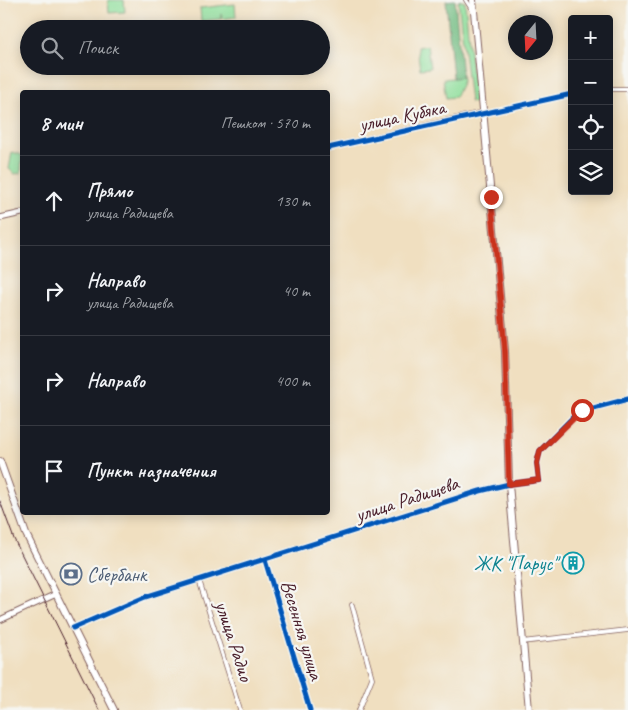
<!DOCTYPE html>
<html lang="ru">
<head>
<meta charset="utf-8">
<style>
	:root { --surface:#171b24; --page:#242831; --text:#f1f3f6; --muted:#9ea1a6; --line:#363941 }
	body { margin:0; font-family:Caveat,sans-serif; background:var(--page); color:var(--text) }
	.controls { position:absolute; right:15px; top:15px; display:grid; overflow:hidden; border-radius:5px; box-shadow:0 2px 12px #0003 }
	.controls button { width:45px; height:45px; display:grid; place-items:center; padding:0; border:0; border-bottom:1px solid var(--line); background:var(--surface); color:var(--text); font:25px sans-serif }
	.compass { position:absolute; left:508px; top:15px; width:45px; height:45px; border-radius:50%; background:var(--surface); box-shadow:0 2px 12px #0003; rotate:198deg }
	.stop { position:absolute; width:15px; height:15px; margin:-11px; border:4px solid #c8321e; border-radius:50%; background:#fff }
	.stop.end { background:#c8321e; border-color:#fff; box-shadow:0 1px 5px #0008 }
	.list { margin:0; padding:0; list-style:none }
	h2 { display:flex; justify-content:space-between; align-items:center; height:65px; margin:0; padding:0 20px; font-size:21px }
	h2 small { font-size:16px; font-weight:400; color:var(--muted) }
	.list li { display:grid; grid-template-columns:32px 1fr auto; gap:15px; align-items:center; box-sizing:border-box; height:90px; padding:0 20px; border-top:1px solid var(--line) }
	.list b { display:block; font-size:19px; white-space:nowrap }
	.list p { margin:0; font-size:16px; white-space:nowrap; color:var(--muted) }
	.list em { font-size:16px; font-style:normal; color:var(--muted) }
	.icon { flex:none; width:28px; height:28px; fill:none; stroke:currentColor; stroke-width:2; stroke-linecap:round; stroke-linejoin:round }
	.map { position:relative; flex:none; width:628px; height:710px; overflow:hidden }
	.search { position:absolute; background:var(--surface); box-shadow:0 2px 12px #0003; left:20px; top:20px; width:310px; height:55px; display:flex; align-items:center; gap:12px; box-sizing:border-box; padding:0 18px; border-radius:28px; color:var(--muted); font-size:19px }
	.panel { position:absolute; background:var(--surface); box-shadow:0 2px 12px #0003; left:20px; top:90px; width:310px; height:425px; border-radius:5px }
	.map>svg:first-child { display:block }
</style>
</head>
<body>
<div class="map">
<svg width="628" height="710" viewBox="0 0 628 710">
	<rect width="100%" height="100%" fill="#f6f6f2"/>
	<filter id="ink" filterUnits="userSpaceOnUse"><feTurbulence type="fractalNoise" baseFrequency=".02" numOctaves="2"/><feDisplacementMap in="SourceGraphic" scale="10" xChannelSelector="R" yChannelSelector="G"/><feConvolveMatrix kernelMatrix="1 2 1 2 8 2 1 2 1" color-interpolation-filters="sRGB"/></filter>
	<filter id="wash" filterUnits="userSpaceOnUse"><feTurbulence type="fractalNoise" baseFrequency=".0096" numOctaves="4" result="noise"/><feDisplacementMap in="SourceGraphic" scale="20" xChannelSelector="R" yChannelSelector="G"/><feGaussianBlur stdDeviation="1.12" result="paint"/><feColorMatrix in="noise" values="0 0 0 0 0 0 0 0 0 0 0 0 0 0 0 0 0 1.4 0 .05"/><feComposite in="paint" operator="in"/></filter>
	<g filter="url(#wash)">
		<rect width="100%" height="100%" fill="#f0dfc0"/>
		<path fill="#91df9d" stroke="#6e7f64" d="M108,0H124L125,12L109,13Z
			M458,0L465,2L475,103H473L470,102Z
			M235,4L236,17L222,19L221,14V19L201,21L200,8Z
			M427,45L430,68L420,69L417,47Z
			M463,77L461,85L455,97L446,98L443,79Z
			M12,152L22,155L21,173L15,174L9,169Z"/>
		<path fill="#74be84" stroke="#5f6e58" d="M455,0L462,77L453,78L446,1Z"/>
	</g>
	<g filter="url(#ink)">
		<g fill="none" stroke-linecap="round" stroke-linejoin="round">
			<g stroke="#84625f" stroke-width="5.5">
				<path id="minor" d="M466,0L473,11
					M609,89H628
					M483,113L572,94
					M509,484L539,480L537,463L540,451L578,412L628,399
					M265,560L310,710
					M199,580L240,710
					M352,605L372,678L359,710
					M522,642L628,630"/>
			</g>
			<g stroke="#84625f" stroke-width="7">
				<path id="tertiary" d="M328,148L482,113
					M0,218L22,213
					M0,620L56,594
					M73,628L145,597L480,491L509,484"/>
			</g>
			<g stroke="#84625f" stroke-width="8">
				<path id="primary" d="M473,0L505,351L509,484L529,710
					M0,461L26,534L114,710"/>
			</g>
			<use href="#minor" stroke="#fff" stroke-width="4"/>
			<use href="#tertiary" stroke="#fff" stroke-width="5"/>
			<use href="#primary" stroke="#fff" stroke-width="6"/>
			<path stroke="#4a1f2b" stroke-width="1" d="M0,501L14,539L99,710"/>
			<g stroke="#f6f6f2" stroke-width="8">
				<path id="cycleway" d="M328,148L572,94
					M265,560L310,710
					M73,628L145,597L480,491L509,484L539,480L537,463L540,451L578,412L628,399"/>
			</g>
			<use href="#cycleway" stroke="#0057b8" stroke-width="5"/>
		</g>
	</g>
	<g fill="none" stroke-linecap="round" stroke-linejoin="round" filter="url(#ink)">
		<path stroke="#c8321e" stroke-width="6" d="M491,197L505,351L509,484L539,480L537,463L540,451L582,410"/>
	</g>
	<defs>
		<g id="building-ring" transform="scale(1.125)"><circle r="9.5" fill="#f6f6f2" stroke="#0f9aa8" stroke-width="1.5"/><path d="M-4-6H4V6H1V3H-1V6H-4ZM-2.5-4.3h1.7v1.8h-1.7ZM.8-4.3h1.7v1.8H.8ZM-2.5-1h1.7V.8h-1.7ZM.8-1h1.7V.8H.8Z" fill="#0f9aa8"/></g>
		<g id="bank-ring" transform="scale(1.125)"><circle r="9.5" fill="#f6f6f2" stroke="#5c6f8a" stroke-width="1.5"/><path d="M-6-4H6V4H-6ZM0-2.3a2.3 2.3 0 1 0 0 4.6a2.3 2.3 0 1 0 0-4.6Z" fill="#5c6f8a"/></g>
	</defs>
	<g fill-rule="evenodd">
		<use href="#building-ring" x="573" y="563"/>
		<use href="#bank-ring" x="71" y="574"/>
	</g>
	<g text-anchor="middle" dominant-baseline="central" stroke-width="4.5" stroke-linejoin="round" paint-order="stroke">
		<g font-size="20" fill="#4a1f2b" stroke="#f6f6f2">
			<text transform="translate(402 116) rotate(-12)">улица Кубяка</text>
			<text transform="translate(407 499) rotate(-18)">улица Радищева</text>
			<text transform="translate(302 630) rotate(73)">Весенняя улица</text>
			<text transform="translate(234 641) rotate(72)">улица Радио</text>
		</g>
		<g font-size="20" fill="#0d838f" stroke="#f6f6f2" text-anchor="end">
			<text x="557" y="563">ЖК "Парус"</text>
		</g>
		<g font-size="20" fill="#4e5e75" stroke="#f6f6f2" text-anchor="start">
			<text x="87" y="574">Сбербанк</text>
		</g>
	</g>
</svg>
<div class="controls">
<button>+</button>
<button>−</button>
<button><svg class="icon" aria-label="locate" viewBox="0 0 24 24"><circle cx="12" cy="12" r="6"/><path d="M12 2v4M12 18v4M2 12h4M18 12h4"/></svg></button>
<button><svg class="icon" aria-label="layers" viewBox="0 0 24 24"><path d="M12 4l9 5-9 5-9-5zM3 14l9 5 9-5"/></svg></button>
</div>
<svg class="compass" viewBox="-18 -18 36 36"><path d="M0-13l5 13h-10z" fill="#e53935"/><path d="M0 13l5-13h-10z" fill="#9ea1a6"/></svg>
<div class="stop" style="left:582px;top:410px"></div>
<div class="stop end" style="left:491px;top:197px"></div>
<div class="search"><svg class="icon" aria-label="search" viewBox="0 0 24 24"><circle cx="10" cy="10" r="6"/><path d="M15 15l6 6"/></svg>Поиск</div>
<section class="panel">
<h2>8 мин<small>Пешком · 570 m</small></h2>
<ul class="list">
<li><svg class="icon" aria-label="ahead" viewBox="0 0 24 24"><path d="M12 20V5M6 11l6-6 6 6"/></svg><div><b>Прямо</b><p>улица Радищева</p></div><em>130 m</em></li>
<li><svg class="icon" aria-label="right" viewBox="0 0 24 24"><path d="M7 20v-9h11M14 6l5 5-5 5"/></svg><div><b>Направо</b><p>улица Радищева</p></div><em>40 m</em></li>
<li><svg class="icon" aria-label="right" viewBox="0 0 24 24"><path d="M7 20v-9h11M14 6l5 5-5 5"/></svg><div><b>Направо</b></div><em>400 m</em></li>
<li><svg class="icon" aria-label="arrive" viewBox="0 0 24 24"><path d="M6 21V4h12l-3 4 3 4H6"/></svg><div><b>Пункт назначения</b></div></li>
</ul>
</section>
</div>
</body>
</html>
